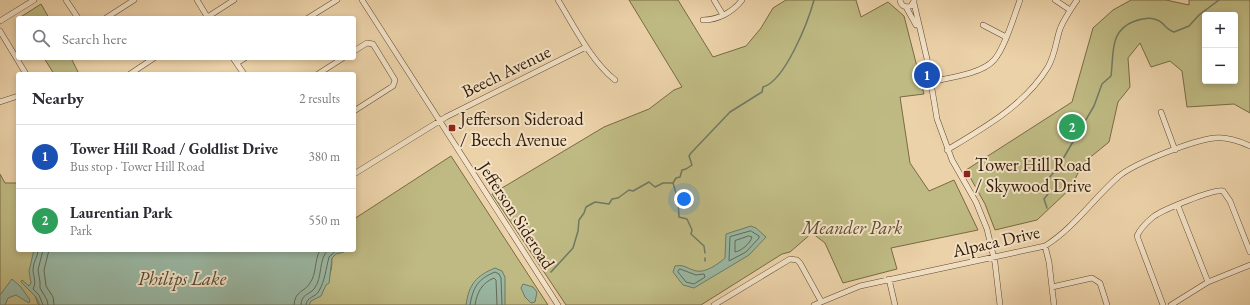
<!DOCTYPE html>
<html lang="en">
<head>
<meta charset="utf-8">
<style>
	:root { --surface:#fff; --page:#f7f7f7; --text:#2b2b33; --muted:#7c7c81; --line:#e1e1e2; --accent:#b45309 }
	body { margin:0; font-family:"EB Garamond",serif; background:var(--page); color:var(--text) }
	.controls { position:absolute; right:12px; top:12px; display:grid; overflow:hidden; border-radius:4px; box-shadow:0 2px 6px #0003 }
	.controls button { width:36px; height:36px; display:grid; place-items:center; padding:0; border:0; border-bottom:1px solid var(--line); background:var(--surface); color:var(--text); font:20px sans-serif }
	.you { position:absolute; left:684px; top:199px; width:14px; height:14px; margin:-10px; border:3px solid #fff; border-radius:50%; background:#1a73e8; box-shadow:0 0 0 6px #1a73e833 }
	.badge { display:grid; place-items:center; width:26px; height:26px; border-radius:50%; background:var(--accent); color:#fff; font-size:13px; font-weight:700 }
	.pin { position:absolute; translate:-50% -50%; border:2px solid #fff; box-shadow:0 1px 4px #0006 }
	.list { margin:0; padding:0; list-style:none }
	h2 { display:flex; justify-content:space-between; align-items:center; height:52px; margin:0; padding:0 16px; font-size:17px }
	h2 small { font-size:13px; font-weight:400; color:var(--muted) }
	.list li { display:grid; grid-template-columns:26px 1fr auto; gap:12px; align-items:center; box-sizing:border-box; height:64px; padding:0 16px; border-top:1px solid var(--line) }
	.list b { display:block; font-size:15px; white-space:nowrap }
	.list p { margin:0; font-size:13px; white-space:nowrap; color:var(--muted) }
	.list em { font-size:13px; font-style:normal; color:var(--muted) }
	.icon { flex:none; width:22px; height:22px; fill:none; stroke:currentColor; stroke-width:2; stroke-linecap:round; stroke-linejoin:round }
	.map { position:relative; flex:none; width:1250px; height:305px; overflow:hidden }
	.search { position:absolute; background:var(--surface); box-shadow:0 2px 6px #0003; left:16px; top:16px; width:340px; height:44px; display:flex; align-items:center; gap:10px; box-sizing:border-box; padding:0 14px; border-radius:4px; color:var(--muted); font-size:15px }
	.panel { position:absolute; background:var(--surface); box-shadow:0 2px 6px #0003; left:16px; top:72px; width:340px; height:180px; border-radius:4px }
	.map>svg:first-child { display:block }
</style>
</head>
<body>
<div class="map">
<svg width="1250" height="305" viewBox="0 0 1250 305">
	<rect width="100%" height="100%" fill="#ecd2a9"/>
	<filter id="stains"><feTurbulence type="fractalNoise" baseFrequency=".005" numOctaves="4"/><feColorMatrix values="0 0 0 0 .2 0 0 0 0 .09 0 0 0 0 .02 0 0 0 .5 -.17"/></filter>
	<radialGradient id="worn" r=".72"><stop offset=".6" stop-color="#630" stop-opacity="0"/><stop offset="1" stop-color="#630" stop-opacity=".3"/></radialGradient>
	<path fill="#bfba83" stroke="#786a44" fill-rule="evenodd" d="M629,0H678L713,57L746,46L761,28L773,8L786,0H856L861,17L888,2L904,16L924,94L900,97L910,163L929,191L954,180L978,230L891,248L897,269L843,283L825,243L812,233L790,252L782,254L701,305H566L492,194L604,127L649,109L674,90L682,87Z
		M1131,0H1166L1189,5V0H1250V113L1234,104L1187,107L1182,71L1170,61L1151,67L1140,43L1128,58L1130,87L1118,102L1109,142L1082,164L1071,188L1037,220L995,230L985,204L966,170L1072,102L1093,28L1113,10ZM1205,15H1235V81H1205Z
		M41,4L49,18H19Z
		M44,58H71L79,74H54Z
		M451,156L548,305H307C323,289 337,274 330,250H354V219Z
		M0,174L5,183H18V250H39C32,269 30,284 38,304L41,305H0Z"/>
	<path fill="#9ab8a4" stroke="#707965" d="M751,226L756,228L766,237L749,255L694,288L683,285L673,272L675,266C684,264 688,269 696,271C706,273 718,264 725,258L726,234Z
		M34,250H344V252L336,254L332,258L329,283L326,285L321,296L311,301L309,305H40L36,297L21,282L22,280L29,286L31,283L29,271Z
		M495,268L502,271L505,277V305H466C469,284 476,276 495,268Z
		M12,279L21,287L30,300L29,303L16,295L8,298L5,305H0V295Z
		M523,284L533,287L537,292L535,302L531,303L525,297L521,288Z"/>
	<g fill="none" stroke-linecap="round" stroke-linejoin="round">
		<path stroke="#666955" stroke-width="1" d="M751,231L759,236V238L746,252L729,261L730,237Z
			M749,236L752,237C750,244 741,251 735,252V241Z
			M38,250C38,257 33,262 33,269C33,277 37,281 33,289L39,295L43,305
			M43,250L38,270L40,282V288L47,300L48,305
			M49,250L44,270L46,286L53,297L54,305
			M680,269L696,275L704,274L705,277L694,284L686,282L678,272Z
			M294,305C295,290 305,292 310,283C317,273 314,261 320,250
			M301,305C301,294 309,295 314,289C323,278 318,259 328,250
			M306,305C307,296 315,298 319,291C325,280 326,269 329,257L337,250
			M470,305C473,287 478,279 495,272L499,274L501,278L502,305
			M475,305C477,292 482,283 494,278L496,280L497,305"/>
		<path stroke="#707965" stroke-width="1.5" d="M673,183L676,178L680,177L682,170L686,169L692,165L689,156L691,153L730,112L762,92L763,87C785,81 808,22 814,0
			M673,183L678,200L679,217L687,219L692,230L691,234L704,246L705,253
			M1047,208L1044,199L1048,194L1045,188L1046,181L1057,169L1094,106L1102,84L1111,76C1114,54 1109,30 1135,21C1141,19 1151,17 1157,20C1164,22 1166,30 1174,32L1189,26L1199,15L1219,0
			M705,261V258
			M551,272L573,248L578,231L579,220L584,213L586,207L595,202L609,204L612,199L618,198L629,190L633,191L649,182L655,187L663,183H673"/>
		<g stroke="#60482f" stroke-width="6">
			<path id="minor" d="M66,0L78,18
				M197,0L208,18
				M362,0L558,305
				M558,0C574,26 591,61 615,80
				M714,0L723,15
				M900,0C901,6 905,8 911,6L914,1
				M1055,0L1070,10
				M914,3L927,59L937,119L952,160L976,202L987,229L995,263L1000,305
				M906,7L916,25
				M106,18L134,0
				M206,18L234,0
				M308,18L337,0
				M703,20C718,20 733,12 742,0
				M0,21L34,0
				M983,25L1006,37
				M0,31L26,74
				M354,51L367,43L373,44L395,80L393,86L354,111
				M233,58L244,74
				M237,63L245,58
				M130,74L154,58
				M318,74L343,58
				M930,82C948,78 982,74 994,60C1005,48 1014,16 1020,0
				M0,102L18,96
				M1161,112L1175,150
				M947,150C984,128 1025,105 1048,67C1055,55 1056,41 1060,29C1064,19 1071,9 1077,0
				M354,174L446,117L586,47
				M1178,206L1208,282
				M1045,246L1049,262L1054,305
				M889,279L895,305
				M1052,287L1092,278L1100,283L1107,305
				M714,305L790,259L797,260L800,263L821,301
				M814,305L860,286L1045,246C1074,228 1093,199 1118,177C1134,163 1194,140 1215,138C1227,137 1239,141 1250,146
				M1163,305L1137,236C1140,229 1147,222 1153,217C1162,210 1213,189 1223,191L1230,201L1250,252
				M1171,305L1208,282L1250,265"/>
		</g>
		<use href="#minor" stroke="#f3e2c7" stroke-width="5"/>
	</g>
	<g fill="#8f2418" stroke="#f3e2c7" stroke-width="1.5">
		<rect x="448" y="124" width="8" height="8" rx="2"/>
		<rect x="963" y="170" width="8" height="8" rx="2"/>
	</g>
	<g text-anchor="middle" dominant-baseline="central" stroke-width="4" stroke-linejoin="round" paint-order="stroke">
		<g font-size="18" fill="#311a06" stroke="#f3e2c7">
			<text transform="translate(506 71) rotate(-26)">Beech Avenue</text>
			<text transform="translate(517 215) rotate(57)">Jefferson Sideroad</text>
			<text transform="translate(996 241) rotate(-13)">Alpaca Drive</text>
		</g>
		<g font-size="18" fill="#311a06" stroke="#f3e2c7" text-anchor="start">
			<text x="460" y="118">Jefferson Sideroad<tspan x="460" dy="21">/ Beech Avenue</tspan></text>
			<text x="975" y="164">Tower Hill Road<tspan x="975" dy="21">/ Skywood Drive</tspan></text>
		</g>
		<g font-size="18" font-style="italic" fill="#5c4a2c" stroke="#f3e2c7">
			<text x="852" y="227">Meander Park</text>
		</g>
		<g font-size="19" font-style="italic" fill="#504935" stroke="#f3e2c7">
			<text x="182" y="278">Philips Lake</text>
		</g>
	</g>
	<rect width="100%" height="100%" filter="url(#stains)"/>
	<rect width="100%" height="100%" fill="url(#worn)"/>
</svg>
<div class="controls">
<button>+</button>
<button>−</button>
</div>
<div class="you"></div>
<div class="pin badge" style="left:927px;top:75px;background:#1a4fb4">1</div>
<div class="pin badge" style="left:1072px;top:127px;background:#2e9e5b">2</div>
<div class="search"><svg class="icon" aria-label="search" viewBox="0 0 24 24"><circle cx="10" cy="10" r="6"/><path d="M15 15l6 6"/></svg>Search here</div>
<section class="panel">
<h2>Nearby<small>2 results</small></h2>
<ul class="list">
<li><span class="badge" style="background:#1a4fb4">1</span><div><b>Tower Hill Road / Goldlist Drive</b><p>Bus stop · Tower Hill Road</p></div><em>380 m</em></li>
<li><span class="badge" style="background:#2e9e5b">2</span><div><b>Laurentian Park</b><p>Park</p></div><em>550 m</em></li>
</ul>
</section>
</div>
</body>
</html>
